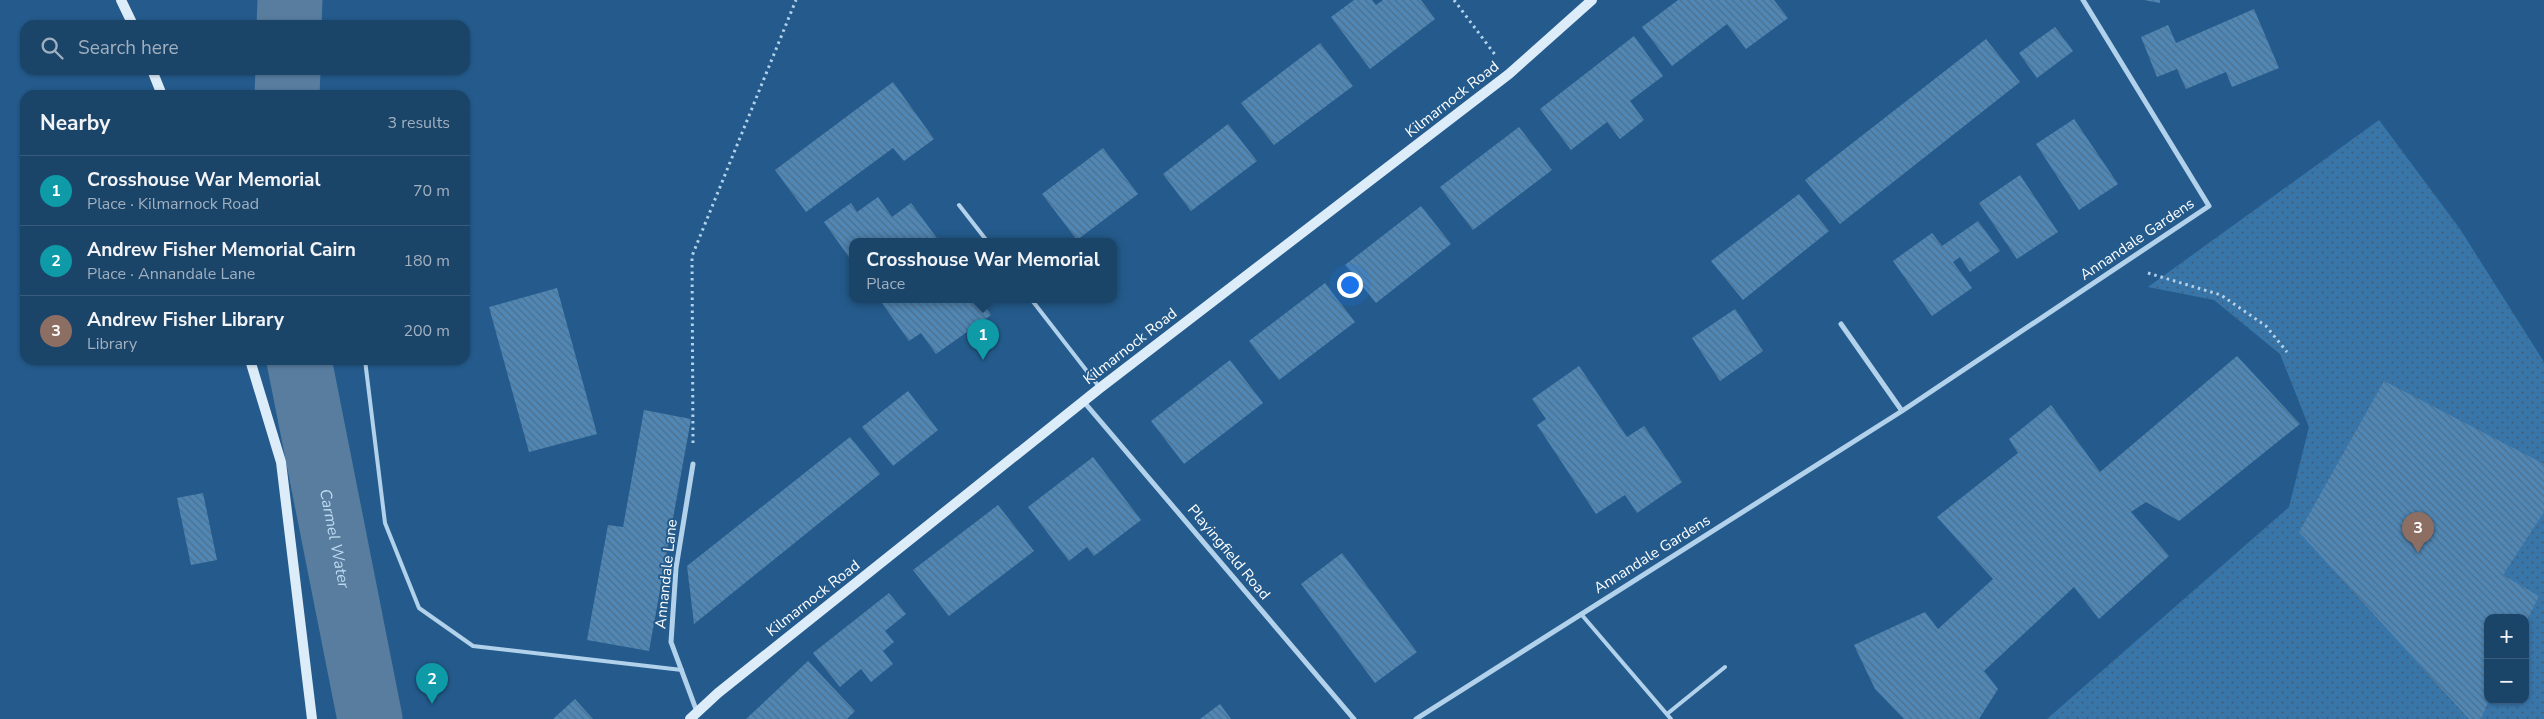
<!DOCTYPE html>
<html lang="en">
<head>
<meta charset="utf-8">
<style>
	:root { --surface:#1b4469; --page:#284e71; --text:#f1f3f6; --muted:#a0b0c0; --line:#395c7d; --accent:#90b9f0 }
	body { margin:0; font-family:"Nunito Sans",sans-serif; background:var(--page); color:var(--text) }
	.controls { position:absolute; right:15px; bottom:15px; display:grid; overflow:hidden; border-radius:10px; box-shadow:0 1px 4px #0004 }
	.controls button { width:45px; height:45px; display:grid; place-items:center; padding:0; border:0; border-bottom:1px solid var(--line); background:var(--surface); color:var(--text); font:25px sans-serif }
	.you { position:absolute; left:1349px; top:284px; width:18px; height:18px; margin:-12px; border:4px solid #fff; border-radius:50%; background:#1a73e8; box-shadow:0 0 0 8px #1a73e833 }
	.badge { display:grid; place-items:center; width:32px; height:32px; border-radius:50%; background:var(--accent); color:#fff; font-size:16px; font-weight:700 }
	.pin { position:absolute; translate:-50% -41px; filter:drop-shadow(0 1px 2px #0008) }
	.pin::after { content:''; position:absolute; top:26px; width:18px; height:15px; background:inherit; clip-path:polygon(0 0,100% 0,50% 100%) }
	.popup { position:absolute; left:849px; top:238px; width:268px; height:65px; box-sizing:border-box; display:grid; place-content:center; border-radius:10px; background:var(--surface); filter:drop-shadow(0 1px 4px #0005); font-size:16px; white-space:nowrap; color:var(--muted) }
	.popup b { font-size:19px; color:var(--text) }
	.popup::after { content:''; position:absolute; left:50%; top:100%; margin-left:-10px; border:10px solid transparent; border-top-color:var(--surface) }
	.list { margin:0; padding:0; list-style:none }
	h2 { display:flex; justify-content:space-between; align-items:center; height:65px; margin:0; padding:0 20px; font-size:21px }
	h2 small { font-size:16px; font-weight:400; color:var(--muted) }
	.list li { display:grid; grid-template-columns:32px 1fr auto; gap:15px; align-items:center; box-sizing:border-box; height:70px; padding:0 20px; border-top:1px solid var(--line) }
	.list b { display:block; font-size:19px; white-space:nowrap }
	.list p { margin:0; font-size:16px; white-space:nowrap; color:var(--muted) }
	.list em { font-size:16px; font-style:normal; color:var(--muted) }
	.icon { flex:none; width:28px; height:28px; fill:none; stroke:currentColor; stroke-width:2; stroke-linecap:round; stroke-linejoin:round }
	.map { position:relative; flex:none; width:2544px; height:719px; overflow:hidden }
	.search { position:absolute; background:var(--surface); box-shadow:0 1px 4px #0004; left:20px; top:20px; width:450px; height:55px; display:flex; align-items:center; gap:12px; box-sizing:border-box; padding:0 18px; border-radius:15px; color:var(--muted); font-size:19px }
	.panel { position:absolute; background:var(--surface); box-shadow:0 1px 4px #0004; left:20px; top:90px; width:450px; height:275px; border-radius:15px }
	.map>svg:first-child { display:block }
</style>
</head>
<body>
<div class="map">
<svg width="2544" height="719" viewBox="0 0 2544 719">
	<defs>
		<pattern id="park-dots" width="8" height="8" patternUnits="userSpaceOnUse" patternTransform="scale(1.25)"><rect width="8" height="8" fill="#3875a9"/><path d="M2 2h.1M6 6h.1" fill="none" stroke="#435e76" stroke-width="1.8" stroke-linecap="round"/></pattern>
		<pattern id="building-back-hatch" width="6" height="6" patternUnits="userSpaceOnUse" patternTransform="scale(1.25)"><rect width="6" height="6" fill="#5087b5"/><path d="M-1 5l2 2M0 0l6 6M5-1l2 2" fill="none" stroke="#4e6f8b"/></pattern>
	</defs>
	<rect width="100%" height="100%" fill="#245b8c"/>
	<path fill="url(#park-dots)" fill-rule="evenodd" d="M2379,120L2460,229L2544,362V719H2047L2289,507L2309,427L2280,354L2214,300L2148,287ZM2488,618H2525V700H2488Z"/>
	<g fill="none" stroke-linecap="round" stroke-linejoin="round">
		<g stroke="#587d9f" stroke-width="65">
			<path d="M289,25L290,0"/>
			<path d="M287,95L288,70"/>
			<path id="s1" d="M299,360L370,719"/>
		</g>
	</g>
	<path fill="url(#building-back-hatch)" d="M1354,0H1372L1376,5L1383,0H1421L1435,19L1370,69L1331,17Z
		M1678,0H1774L1788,18L1746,49L1727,24L1672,66L1642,27Z
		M2144,0H2160V3Z
		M2254,9L2279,68L2232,87L2226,72L2186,89L2177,69L2157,77L2141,37L2168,25L2176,43Z
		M2055,27L2073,51L2037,78L2019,53Z
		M1634,36L1663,76L1630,101L1644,120L1620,139L1607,122L1571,150L1540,109Z
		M1986,39L2020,82L1840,224L1805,180Z
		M1320,43L1353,86L1274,145L1241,103Z
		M893,82L934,139L904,161L893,148L806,212L775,170Z
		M2074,119L2118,184L2079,210L2036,144Z
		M1228,124L1257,161L1191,211L1163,174Z
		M1519,127L1552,170L1473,230L1440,187Z
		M1103,148L1138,194L1077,240L1042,194Z
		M2020,175L2058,232L2017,259L1979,203Z
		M1799,194L1829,231L1743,300L1711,261Z
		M878,197L892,217L911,203L939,241H853V263L824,222L851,203L857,212Z
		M1421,206L1451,244L1376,303L1345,265Z
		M1978,221L2000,251L1970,272L1960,257L1953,262L1972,288L1932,316L1893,261L1932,233L1942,246Z
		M1325,283L1355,322L1279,380L1249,341Z
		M557,288L597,434L529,452L489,307Z
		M879,299H980L991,315L936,354L921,333L909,341Z
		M1735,309L1763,351L1720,381L1692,338Z
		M2237,356L2300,424L2179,521L2146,502L2131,512L2169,556L2099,619L2074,587L1984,671L1998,689L1979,719H1904L1875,689L1854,645L1925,612L1938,629L1993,579L1937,517L2018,453L2009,439L2051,405L2100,472Z
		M1230,360L1263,403L1184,464L1151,421Z
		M1579,366L1627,437L1644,426L1682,482L1637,513L1625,495L1596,514L1537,425L1546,419L1532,399Z
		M2384,381L2544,464V512L2503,575L2539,596L2525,624V618H2488L2489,700L2481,719H2469L2299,532Z
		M908,391L938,430L893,466L862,427Z
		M644,410L691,419L649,651L587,640L608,525L623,527Z
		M850,437L880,474L694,624L687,566Z
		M1093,457L1141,520L1094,556L1087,547L1069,561L1028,507Z
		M203,493L217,560L191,565L177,498Z
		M998,505L1034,551L949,616L913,570Z
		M1342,553L1417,652L1375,683L1301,584Z
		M889,593L906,614L885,631L894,642L883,651L893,664L871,682L861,669L840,687L813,653Z
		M808,661L855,711L847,719H746Z
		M575,699L593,719H553Z
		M1220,704L1231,719H1200Z"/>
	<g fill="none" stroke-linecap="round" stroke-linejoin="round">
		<path stroke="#b2d1eb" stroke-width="3" stroke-dasharray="2.5 4" stroke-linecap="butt" d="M1454,0L1496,56
			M2148,273L2221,295L2266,326L2287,352
			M693,443L692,256L796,0"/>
		<path stroke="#b2d1eb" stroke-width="4" d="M959,205L987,241
			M1031,299L1100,388
			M365,360L385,523L419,608L473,646L682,670
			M1581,614L1671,719
			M1667,714L1725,667"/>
		<path stroke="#b2d1eb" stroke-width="5" d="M1841,324L1902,411
			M1084,402L1354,719
			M693,464L676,568L671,642L697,712
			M1416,719L1902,411L2209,206L2083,0"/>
		<path stroke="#ddecf9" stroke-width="10" d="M121,0L133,25
			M152,70L162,95
			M250,360L281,462L312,719
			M690,719L718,693L1100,388L1509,74L1592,0"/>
	</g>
	<g text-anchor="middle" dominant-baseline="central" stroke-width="4" stroke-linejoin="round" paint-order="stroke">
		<g font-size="15" fill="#fff" stroke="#245b8c">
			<text transform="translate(1452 99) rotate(-38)">Kilmarnock Road</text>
			<text transform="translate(2137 239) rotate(-34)">Annandale Gardens</text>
			<text transform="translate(1130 346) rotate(-38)">Kilmarnock Road</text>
			<text transform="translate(1229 552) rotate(50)">Playingfield Road</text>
			<text transform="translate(1652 554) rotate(-32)">Annandale Gardens</text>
			<text transform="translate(666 574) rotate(-84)">Annandale Lane</text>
			<text transform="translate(813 598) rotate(-38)">Kilmarnock Road</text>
		</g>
		<g font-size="16" font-style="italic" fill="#bedbf2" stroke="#245b8c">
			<text stroke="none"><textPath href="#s1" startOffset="182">Carmel Water</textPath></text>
		</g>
	</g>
</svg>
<div class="controls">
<button>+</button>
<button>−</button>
</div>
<div class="you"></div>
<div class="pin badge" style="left:983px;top:360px;background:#0f9aa8">1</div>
<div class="popup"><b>Crosshouse War Memorial</b>Place</div>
<div class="pin badge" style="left:432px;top:704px;background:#0f9aa8">2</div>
<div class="pin badge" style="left:2418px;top:553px;background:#8d6e63">3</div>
<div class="search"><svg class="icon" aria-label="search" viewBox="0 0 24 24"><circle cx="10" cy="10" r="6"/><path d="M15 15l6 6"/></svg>Search here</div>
<section class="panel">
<h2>Nearby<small>3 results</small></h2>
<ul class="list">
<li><span class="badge" style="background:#0f9aa8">1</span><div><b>Crosshouse War Memorial</b><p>Place · Kilmarnock Road</p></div><em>70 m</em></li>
<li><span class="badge" style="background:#0f9aa8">2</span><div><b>Andrew Fisher Memorial Cairn</b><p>Place · Annandale Lane</p></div><em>180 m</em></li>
<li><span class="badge" style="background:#8d6e63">3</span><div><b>Andrew Fisher Library</b><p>Library</p></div><em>200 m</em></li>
</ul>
</section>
</div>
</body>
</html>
